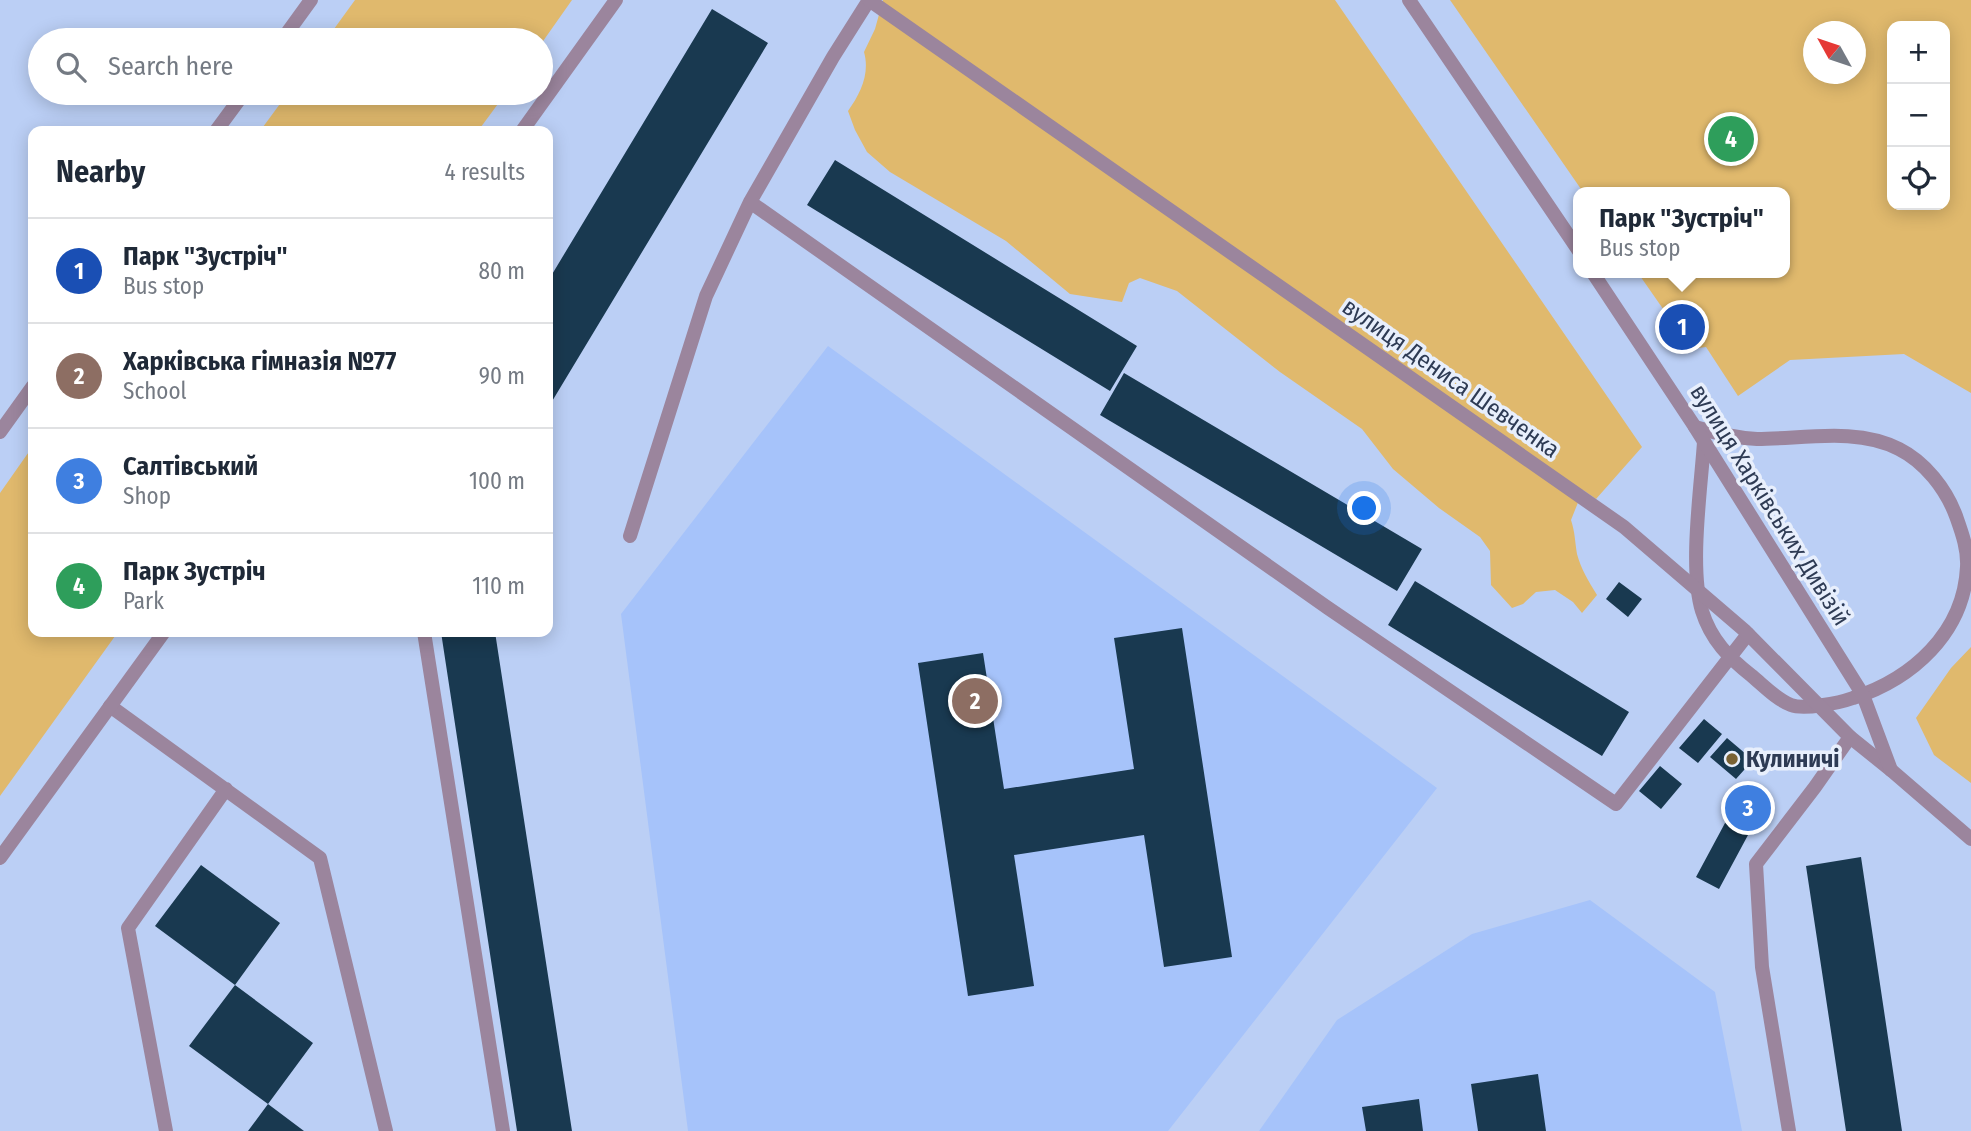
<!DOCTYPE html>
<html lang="en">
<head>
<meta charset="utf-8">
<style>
	:root { --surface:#fff; --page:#f2f2f3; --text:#1f2937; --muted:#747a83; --line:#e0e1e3; --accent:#7a6233 }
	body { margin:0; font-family:"Fira Sans Condensed",sans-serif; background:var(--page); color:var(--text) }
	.controls { position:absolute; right:21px; top:21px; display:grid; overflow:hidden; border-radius:14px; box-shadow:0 4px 18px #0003 }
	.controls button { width:63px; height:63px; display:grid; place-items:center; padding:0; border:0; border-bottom:2px solid var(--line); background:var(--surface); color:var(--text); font:35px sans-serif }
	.compass { position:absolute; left:1803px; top:21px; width:63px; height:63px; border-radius:50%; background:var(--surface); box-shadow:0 4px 18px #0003; rotate:310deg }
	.you { position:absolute; left:1365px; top:509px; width:24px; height:24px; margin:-18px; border:5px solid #fff; border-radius:50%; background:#1a73e8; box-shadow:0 0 0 10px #1a73e833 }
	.badge { display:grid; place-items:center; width:46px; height:46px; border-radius:50%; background:var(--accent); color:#fff; font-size:23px; font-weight:700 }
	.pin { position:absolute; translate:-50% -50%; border:4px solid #fff; box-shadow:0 2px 7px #0006 }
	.popup { position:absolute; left:1573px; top:187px; width:217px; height:91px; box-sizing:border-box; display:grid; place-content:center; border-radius:14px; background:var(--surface); filter:drop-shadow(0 2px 5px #0005); font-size:23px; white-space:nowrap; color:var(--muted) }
	.popup b { font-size:26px; color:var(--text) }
	.popup::after { content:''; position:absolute; left:50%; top:100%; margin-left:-14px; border:14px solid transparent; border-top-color:var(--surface) }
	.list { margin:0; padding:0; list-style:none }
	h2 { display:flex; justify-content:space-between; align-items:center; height:91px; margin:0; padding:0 28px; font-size:30px }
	h2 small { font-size:23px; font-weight:400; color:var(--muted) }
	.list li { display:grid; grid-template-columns:46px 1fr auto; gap:21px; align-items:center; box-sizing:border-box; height:105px; padding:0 28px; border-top:2px solid var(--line) }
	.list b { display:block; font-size:26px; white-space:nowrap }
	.list p { margin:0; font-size:23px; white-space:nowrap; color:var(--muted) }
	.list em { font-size:23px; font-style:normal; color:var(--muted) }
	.icon { flex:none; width:38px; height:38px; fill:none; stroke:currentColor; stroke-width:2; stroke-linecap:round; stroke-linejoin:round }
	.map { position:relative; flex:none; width:1971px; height:1131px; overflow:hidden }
	.search { position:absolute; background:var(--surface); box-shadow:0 4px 18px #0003; left:28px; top:28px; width:525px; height:77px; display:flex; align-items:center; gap:18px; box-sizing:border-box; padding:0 24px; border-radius:38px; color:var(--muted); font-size:26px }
	.panel { position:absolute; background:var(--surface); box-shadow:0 4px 18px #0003; left:28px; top:126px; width:525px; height:511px; border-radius:14px }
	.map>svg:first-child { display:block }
</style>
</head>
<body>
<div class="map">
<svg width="1971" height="1131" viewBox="0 0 1971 1131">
	<rect width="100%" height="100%" fill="#bbcff5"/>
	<path fill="#a6c3fa" d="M828,346L1437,788L1168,1131H688L621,614Z
		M1590,900L1715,992L1742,1131H1259L1337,1020L1472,934Z"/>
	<path fill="#e0b96d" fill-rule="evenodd" d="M355,0H572L541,44V40H326Z
		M883,0H1335L1642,447L1596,499L1583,490L1571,520C1575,532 1575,542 1577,554C1581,569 1589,582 1597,595L1582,613L1573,602L1555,590L1536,592L1523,604L1512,608L1491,585L1490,551L1480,537L1439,508L1393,469L1362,429L1280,372L1177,291L1140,278L1129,283L1122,302L1070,294L1006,241L890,172L867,152L855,130L848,111C861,93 870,73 864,52L875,29Z
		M1450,0H1971V393L1904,354L1790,360L1738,396L1706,347L1691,349L1638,273H1785V192H1583ZM1892,26H1945V205H1892ZM1814,32H1856V74H1814Z
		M288,93H506L478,131H260Z
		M33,446V632H118L0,796V493Z
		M1971,647V783L1934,755L1916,718L1951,668Z"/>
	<path fill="#193950" d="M712,9L768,43L548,408V281Z
		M835,160L1137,346L1110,391L807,205Z
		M1124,373L1422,549L1397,591L1100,415Z
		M1415,581L1629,712L1602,756L1388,625Z
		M1619,582L1642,599L1628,617L1606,599Z
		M1182,628L1232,957L1164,967L1144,835L1014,855L1034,986L968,996L918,663L983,653L1004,789L1134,769L1114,638Z
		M441,632H495L572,1131H517Z
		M1704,719L1722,734L1698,763L1679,748Z
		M1727,738L1753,760L1736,779L1710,757Z
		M1660,766L1682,784L1661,809L1639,791Z
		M1746,784L1769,796L1719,889L1696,877Z
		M1861,857L1902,1131H1846L1806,866Z
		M201,865L280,923L235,985L155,926Z
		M235,985L313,1043L268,1104L189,1046Z
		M1538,1074L1546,1131H1478L1471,1084Z
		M1419,1099L1423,1131H1366L1362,1107Z
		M268,1104L304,1131H248Z"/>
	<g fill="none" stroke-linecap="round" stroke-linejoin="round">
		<path stroke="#9b859d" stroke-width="14" d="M750,202L1328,608L1616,804L1748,634
			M1695,427C1715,433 1736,438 1757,439C1802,439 1857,427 1899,449C1925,462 1946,489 1956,516C1962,533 1968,549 1967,567C1964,633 1912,679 1853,698C1839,703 1804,710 1791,705C1776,699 1764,686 1752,676C1729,658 1711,640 1702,611C1689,568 1701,488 1704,442
			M630,536L706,296L750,202L833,57L869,0
			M424,632L503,1131
			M110,706L320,858L386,1131
			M166,1131L128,928L226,789
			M1789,1131L1762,967L1756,864L1815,787L1850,737"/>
		<path stroke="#9b859d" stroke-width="14" d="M869,0L1624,527L1744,630L1850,737L1891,770"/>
		<path stroke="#9b859d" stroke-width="14" d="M1409,0L1579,251
			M282,40L311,0
			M216,131L244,93
			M522,131L616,0
			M1593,273L1695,427L1863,695L1891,770L1971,839
			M0,432L33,386
			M0,858L164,632"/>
	</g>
	<circle fill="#7a6233" stroke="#e8effc" stroke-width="2.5" cx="1732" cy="759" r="7"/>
	<g text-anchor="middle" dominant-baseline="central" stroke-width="7" stroke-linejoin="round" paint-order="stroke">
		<g font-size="24" fill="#2e3b54" stroke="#e8effc">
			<text transform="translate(1451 378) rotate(35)">вулиця Дениса Шевченка</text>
			<text transform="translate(1770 505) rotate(58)">вулиця Харківських Дивізій</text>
		</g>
		<g font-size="24" font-weight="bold" fill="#2e3b54" stroke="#e8effc" text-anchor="start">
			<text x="1746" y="759">Кулиничі</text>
		</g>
	</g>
</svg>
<div class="controls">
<button>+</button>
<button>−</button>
<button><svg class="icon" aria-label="locate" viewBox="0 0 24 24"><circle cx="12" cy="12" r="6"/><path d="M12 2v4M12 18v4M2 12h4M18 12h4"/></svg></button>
</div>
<svg class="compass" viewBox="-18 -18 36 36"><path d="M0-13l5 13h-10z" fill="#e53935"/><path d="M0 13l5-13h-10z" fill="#747a83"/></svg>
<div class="you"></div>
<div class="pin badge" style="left:1682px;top:327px;background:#1a4fb4">1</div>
<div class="popup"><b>Парк &quot;Зустріч&quot;</b>Bus stop</div>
<div class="pin badge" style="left:975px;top:701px;background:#8d6e63">2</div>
<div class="pin badge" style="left:1748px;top:808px;background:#3f7fe0">3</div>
<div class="pin badge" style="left:1731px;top:139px;background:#2e9e5b">4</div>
<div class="search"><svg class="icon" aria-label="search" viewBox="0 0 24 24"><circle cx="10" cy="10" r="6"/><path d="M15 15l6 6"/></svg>Search here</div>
<section class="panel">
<h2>Nearby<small>4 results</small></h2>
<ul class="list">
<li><span class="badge" style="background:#1a4fb4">1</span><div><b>Парк &quot;Зустріч&quot;</b><p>Bus stop</p></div><em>80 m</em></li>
<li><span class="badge" style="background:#8d6e63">2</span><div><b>Харківська гімназія №77</b><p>School</p></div><em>90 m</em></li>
<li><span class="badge" style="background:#3f7fe0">3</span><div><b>Салтівський</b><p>Shop</p></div><em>100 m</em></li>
<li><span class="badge" style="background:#2e9e5b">4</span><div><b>Парк Зустріч</b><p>Park</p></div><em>110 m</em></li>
</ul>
</section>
</div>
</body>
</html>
